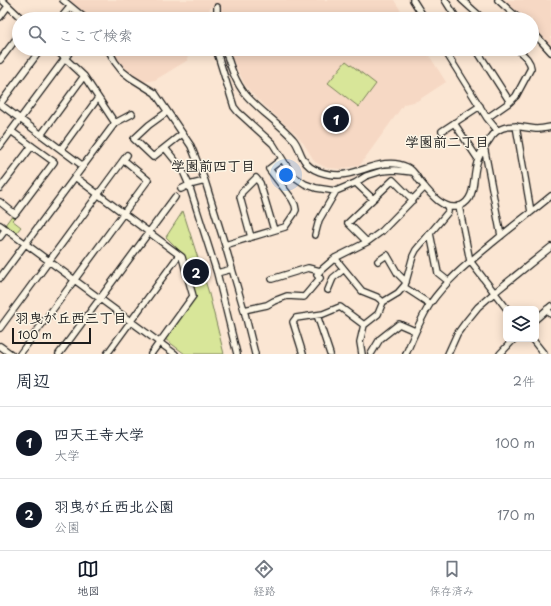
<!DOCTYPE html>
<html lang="ja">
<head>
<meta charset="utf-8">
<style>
	:root { --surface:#fff; --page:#f2f2f3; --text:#1f2937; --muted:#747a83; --line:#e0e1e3; --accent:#111827 }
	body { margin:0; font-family:"Playpen Sans","Klee One",sans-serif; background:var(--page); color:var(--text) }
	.controls { position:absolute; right:12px; bottom:12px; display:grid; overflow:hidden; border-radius:6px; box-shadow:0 2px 10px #0003 }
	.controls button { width:36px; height:36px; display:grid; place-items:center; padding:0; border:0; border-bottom:1px solid var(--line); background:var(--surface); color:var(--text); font:20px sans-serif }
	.scale { position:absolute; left:12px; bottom:10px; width:79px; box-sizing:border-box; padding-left:4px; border:2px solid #1c1c1c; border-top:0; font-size:11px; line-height:14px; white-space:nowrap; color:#1c1c1c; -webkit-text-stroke:3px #fcf5e5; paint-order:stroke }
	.you { position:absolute; left:286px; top:175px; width:14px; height:14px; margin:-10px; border:3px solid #fff; border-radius:50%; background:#1a73e8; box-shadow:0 0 0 6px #1a73e833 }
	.badge { display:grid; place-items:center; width:26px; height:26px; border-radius:50%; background:var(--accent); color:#fff; font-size:13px; font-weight:700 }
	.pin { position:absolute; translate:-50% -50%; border:2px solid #fff; box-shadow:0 1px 4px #0006 }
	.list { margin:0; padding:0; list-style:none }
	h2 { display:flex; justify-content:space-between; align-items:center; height:52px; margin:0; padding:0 16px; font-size:17px }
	h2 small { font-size:13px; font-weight:400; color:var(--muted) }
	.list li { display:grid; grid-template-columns:26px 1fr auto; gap:12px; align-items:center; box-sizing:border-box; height:72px; padding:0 16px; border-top:1px solid var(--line) }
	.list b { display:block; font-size:15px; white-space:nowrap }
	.list p { margin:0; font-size:13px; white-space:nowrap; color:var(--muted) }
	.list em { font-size:13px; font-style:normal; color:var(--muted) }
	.icon { flex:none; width:22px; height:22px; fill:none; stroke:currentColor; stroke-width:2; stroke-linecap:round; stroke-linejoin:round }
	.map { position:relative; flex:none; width:551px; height:354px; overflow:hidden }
	.search { position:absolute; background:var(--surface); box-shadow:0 2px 10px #0003; left:12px; right:12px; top:12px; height:44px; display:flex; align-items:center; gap:10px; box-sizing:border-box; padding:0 14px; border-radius:22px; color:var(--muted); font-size:15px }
	.sheet { height:196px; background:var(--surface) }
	nav { display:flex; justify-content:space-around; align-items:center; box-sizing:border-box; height:56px; border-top:1px solid var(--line); background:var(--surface); font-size:11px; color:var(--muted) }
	nav a { display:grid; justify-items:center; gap:2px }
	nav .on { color:var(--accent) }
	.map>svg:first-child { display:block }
</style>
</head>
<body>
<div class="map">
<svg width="551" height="354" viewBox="0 0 551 354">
	<rect width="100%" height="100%" fill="#fbe6d3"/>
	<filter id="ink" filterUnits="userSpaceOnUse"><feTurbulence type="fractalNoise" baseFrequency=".025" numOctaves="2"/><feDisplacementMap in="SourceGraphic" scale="8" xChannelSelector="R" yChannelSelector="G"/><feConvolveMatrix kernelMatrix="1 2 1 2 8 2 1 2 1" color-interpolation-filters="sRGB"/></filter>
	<g filter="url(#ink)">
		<path fill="#f6d8c4" d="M69,0H394L406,19H221L220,8L210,7L208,19H91Z
			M501,0H551V48L532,28V19H522Z
			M111,49H186L188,60L155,80L143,82L119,63Z
			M228,49H425L446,82L417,101L404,104L360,165L341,169L327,168L315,162L304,144L296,134L256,98L245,85L230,54Z"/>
		<path fill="#d8e699" stroke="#7a815a" d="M346,61L376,84L359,107L328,83Z
			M183,211L208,290L224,354H185L165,339L196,296L184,255L166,237Z
			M13,214L16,216L12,220L21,227L16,233L5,225Z"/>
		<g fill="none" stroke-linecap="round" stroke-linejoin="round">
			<g stroke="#1c1c1c" stroke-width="8">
				<path id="minor" d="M2,0L22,19
					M63,0L86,19
					M413,0L425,19
					M445,0L457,19
					M462,0L483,19
					M498,0L519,19
					M0,17L8,6
					M60,19L70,7
					M217,19V7
					M532,31L551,52
					M55,49L84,76L115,123
					M108,49L115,62L122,71L131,78L155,93L191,146L205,181L225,245L244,310L255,354
					M216,49L234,107L238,112L273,144L293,176L305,184L316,188L336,191L355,183L366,176L382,171L395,170L413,172
					M225,49C230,65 235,82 246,95C260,111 279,123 293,139C298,144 300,154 304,160C310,171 327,175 339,175C361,174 384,156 407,167C412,169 416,175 419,180C428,191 443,212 460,206C477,199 472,177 477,163C479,154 484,147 490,139C493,134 497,130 503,128C514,124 525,128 536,129C541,129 546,128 551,127
					M444,49L487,118L497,130
					M476,49L510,102
					M447,54L454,49
					M0,60L19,35
					M0,104L83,166
					M0,104L41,49
					M167,112L149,125L134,139L153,157L182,134
					M487,118L510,102L516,96L531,68C530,59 523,55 517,49
					M454,123L478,159
					M516,126L531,212
					M442,131L480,106
					M41,135L84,76
					M0,146L72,49
					M484,146L501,236
					M165,148L182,169L189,185L217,273L237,354
					M61,149L98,98
					M75,177L182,257L193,296L151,354
					M356,183L373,199
					M0,188L32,146
					M181,189L189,185L205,181
					M0,202L15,214L54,162L11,131
					M459,206L470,261L507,309
					M0,225L175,354
					M430,233L438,273L448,281
					M315,235L319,220L336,191
					M0,237L6,229
					M251,237L240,197L242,192L256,178L260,183L274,230
					M367,242L348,223L393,180L413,200
					M225,245L285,227L294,214L296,210L295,205L292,199L269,169L282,159
					M335,258L362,291L377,297L383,302
					M378,261L387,255L398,274L406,282
					M217,273L232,269
					M0,278L115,123L132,114
					M272,279L308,268L320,271
					M404,287L430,304
					M328,290L333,278L344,269
					M547,309L551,314
					M244,310L267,305L274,301L287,296L304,297L320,278L317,275L320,271L335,258L367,242L382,231L425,187
					M317,315L330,354
					M536,319L551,306
					M0,328L127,155
					M532,339L544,354
					M0,346L11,354
					M20,354L148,180L124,160
					M59,354L175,197
					M107,354L179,255
					M303,354L293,322L296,318L323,314L340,307L364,325
					M362,354L360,342L364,325L378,314L383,302L398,293L405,285L413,256L416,250L448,212V206
					M371,354L380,339L399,324L415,331
					M406,354C413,337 420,320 430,304C448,278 472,260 496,240C514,225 533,211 551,196
					M448,354L457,334L465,323L478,307L494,293L551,247
					M500,354L514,339"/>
			</g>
			<use href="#minor" stroke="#fcf5e5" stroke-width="5.5"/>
		</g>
	</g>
	<g text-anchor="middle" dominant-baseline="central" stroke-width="3" stroke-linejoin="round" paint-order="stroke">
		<g font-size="14" font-weight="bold" fill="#1c1c1c" stroke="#fcf5e5">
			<text x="447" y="141">学園前二丁目</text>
			<text x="213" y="165">学園前四丁目</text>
			<text x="71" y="317">羽曳が丘西三丁目</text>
		</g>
	</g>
</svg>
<div class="controls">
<button><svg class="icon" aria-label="layers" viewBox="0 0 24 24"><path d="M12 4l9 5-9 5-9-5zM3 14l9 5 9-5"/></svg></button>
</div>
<div class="scale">100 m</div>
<div class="you"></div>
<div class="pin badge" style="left:336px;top:119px">1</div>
<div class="pin badge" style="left:196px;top:272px">2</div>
<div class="search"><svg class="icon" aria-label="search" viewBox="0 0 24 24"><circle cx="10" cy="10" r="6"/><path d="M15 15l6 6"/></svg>ここで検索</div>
</div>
<section class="sheet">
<h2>周辺<small>2件</small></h2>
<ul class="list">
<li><span class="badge">1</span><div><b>四天王寺大学</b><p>大学</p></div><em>100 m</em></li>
<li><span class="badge">2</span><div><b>羽曳が丘西北公園</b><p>公園</p></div><em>170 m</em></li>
</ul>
</section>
<nav>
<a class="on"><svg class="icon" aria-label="map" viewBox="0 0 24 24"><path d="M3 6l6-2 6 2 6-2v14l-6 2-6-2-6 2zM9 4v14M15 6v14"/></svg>地図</a>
<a><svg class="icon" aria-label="directions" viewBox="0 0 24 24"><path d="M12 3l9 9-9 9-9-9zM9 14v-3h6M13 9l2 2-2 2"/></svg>経路</a>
<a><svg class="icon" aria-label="saved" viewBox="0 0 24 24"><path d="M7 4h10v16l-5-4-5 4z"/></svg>保存済み</a>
</nav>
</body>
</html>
